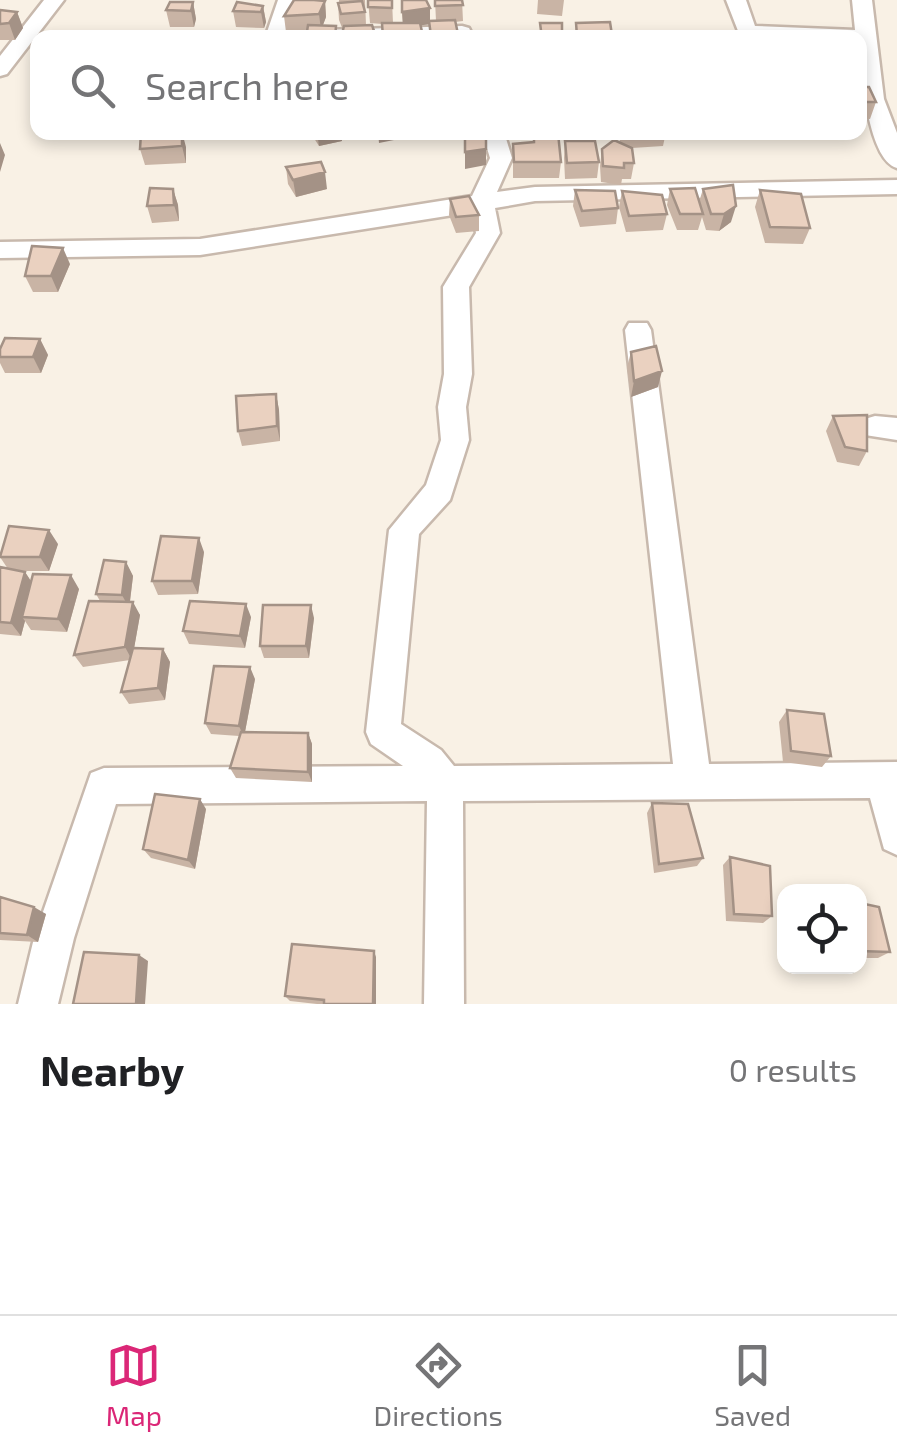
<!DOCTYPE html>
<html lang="en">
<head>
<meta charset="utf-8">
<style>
	:root { --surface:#fff; --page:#f6f6f6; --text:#202124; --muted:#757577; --line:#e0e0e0; --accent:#db2777 }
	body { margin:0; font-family:"Exo 2",sans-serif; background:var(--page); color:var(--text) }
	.controls { position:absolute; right:30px; bottom:30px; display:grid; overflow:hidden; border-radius:20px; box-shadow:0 5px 15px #0003 }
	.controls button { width:90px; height:90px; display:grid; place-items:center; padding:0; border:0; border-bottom:2px solid var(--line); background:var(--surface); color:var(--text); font:50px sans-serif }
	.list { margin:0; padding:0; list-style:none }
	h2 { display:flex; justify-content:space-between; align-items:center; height:130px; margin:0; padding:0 40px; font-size:42px }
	h2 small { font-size:32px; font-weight:400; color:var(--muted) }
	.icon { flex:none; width:55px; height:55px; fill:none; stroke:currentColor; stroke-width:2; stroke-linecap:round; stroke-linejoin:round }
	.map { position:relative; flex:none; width:897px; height:1004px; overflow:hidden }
	.search { position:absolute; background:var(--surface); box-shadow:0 5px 15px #0003; left:30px; right:30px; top:30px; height:110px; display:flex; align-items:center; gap:25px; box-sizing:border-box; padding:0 35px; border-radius:20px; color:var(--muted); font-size:38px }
	.sheet { height:310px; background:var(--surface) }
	nav { display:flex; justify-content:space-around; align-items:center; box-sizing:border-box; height:140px; border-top:2px solid var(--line); background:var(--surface); font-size:28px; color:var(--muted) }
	nav a { display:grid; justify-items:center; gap:5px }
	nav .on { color:var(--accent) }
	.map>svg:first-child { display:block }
</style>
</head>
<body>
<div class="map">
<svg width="897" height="1004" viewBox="0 0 897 1004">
	<rect width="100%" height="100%" fill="#f9f1e5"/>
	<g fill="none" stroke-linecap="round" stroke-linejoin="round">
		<g stroke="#c8b9ad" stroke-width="5">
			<path id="minor" d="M44,0H64L7,74L0,76V56Z
				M278,0H298L287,31L462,26L469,28L474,38H254L267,32Z
				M726,0H746L755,26L855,30L852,0H872L884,99L897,133V168C867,160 860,65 860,38L740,36Z
				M482,132H504L512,158L497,192L535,187L897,180V194L535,201L495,208L500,233L469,287L472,374L466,407L469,440L450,500L419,534L401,724L441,750L454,766L673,764L625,330L629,323H647L651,330L709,764L897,762V855L884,849L870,798L463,801L464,1004H424L427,801L116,804L74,938L58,1004H18L34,938L91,773L104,768L403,766L371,744L366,732L389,530L426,485L441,440L438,407L444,374L443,287L476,233L472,212L200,255L0,258V242L200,239L472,196L490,158Z
				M875,416L897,418V440L865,435L861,427L865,419Z"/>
		</g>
		<use href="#minor" fill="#fff" fill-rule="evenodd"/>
	</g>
	<path fill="#c9b4a5" d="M339,0H365L366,25L343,30L339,20L338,3H339Z
		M368,0H392L393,23H403L402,0L430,21H436L435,0H462L463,21L455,22L458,38H430L429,24L420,25L423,38H383L382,24L370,23Z
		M538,0H564L562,16L537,14Z
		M325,1L326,17L323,25L307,31L286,32L284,16Z
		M193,2L196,19L194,27H170L166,10Z
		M263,6L266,22L264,28L236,27L233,11Z
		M17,12L23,28L15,40H0V24Z
		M576,23L612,35V38H575Z
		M860,87L876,102L870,119L860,118Z
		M247,132H291V133L248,135Z
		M310,132H341L342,141L319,146Z
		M534,132L561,162L559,178H513V144L533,142Z
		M619,132H666L663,146L632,148L634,163L631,179H622L621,185L601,182L600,166L602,149L620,143Z
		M565,141L599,162L597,178L565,179L564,158Z
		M186,147V163L145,165L140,149Z
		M286,167L327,189L296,197L288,184Z
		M173,189L178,205L179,221L152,223L147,206Z
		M670,189L699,202L703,189L731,222L719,231L706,230L702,217L698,230H677L667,205Z
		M575,190L618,208L616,224L580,227L573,206Z
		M760,190L810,228L803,244L765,243L755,207Z
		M622,191L667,214L663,230L626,232L619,207Z
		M450,199L479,215V231L456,233L449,215Z
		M70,264L58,292H33L25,276Z
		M40,339L48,355L41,373H5L0,363V349Z
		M631,352L658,387L631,397L627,367Z
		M276,394L279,410L280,441L242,446L238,431Z
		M833,416L867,451L859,466L837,462L826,431Z
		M58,544L49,571H18L25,572L31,581L79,589L67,632L31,630L25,621L21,636L0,634V567L8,569L0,557Z
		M204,552L198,594L158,595L152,581Z
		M126,562L133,576L130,602L140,615L134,648L163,649L170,662L165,700L129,704L121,692L130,660L83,667L74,655L100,601L96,594Z
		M251,617L245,648L189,644L183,631Z
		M314,618L309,658H264L260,646Z
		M255,679L245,732L308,733L312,744V782L236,778L230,768L239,736L211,734L205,723Z
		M787,710L831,756L822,767L783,762L779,722Z
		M652,803L703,858L697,866L654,873L647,813Z
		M206,809L195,869L151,858L143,849Z
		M730,857L772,916L763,923L726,921L723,865Z
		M0,897L46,914L38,942L0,940Z
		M860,903L890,952L878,958H860Z
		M376,957V1004H317L290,1001L285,996Z"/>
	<path fill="#a49286" d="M325,1L326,17L321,30L319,14Z
		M193,2L196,19L194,27L191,11Z
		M263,6L266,22L264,28L261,12Z
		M430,8V24L403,28L402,12Z
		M17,12L23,28L15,40L9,23Z
		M182,132L186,147V163L182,146Z
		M317,132H341L342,141L319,146Z
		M378,132H403L404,138L379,143Z
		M413,132H437L413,136Z
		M0,143L5,155L0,172Z
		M486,149V165L465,169V152Z
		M325,172L327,189L296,197L293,180Z
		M173,189L178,205L179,221L174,205Z
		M736,206L731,222L719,231L724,214Z
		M63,248L70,264L58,292L51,276Z
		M40,339L48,355L41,373L33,357Z
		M662,371L658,387L631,397L634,381Z
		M276,394L279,410L280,441L277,426Z
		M49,530L58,544L49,571L40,557Z
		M199,538L204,552L198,594L192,581Z
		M126,562L133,576L129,608L122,595Z
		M25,572L34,586L22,617L25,621L21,636L11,623Z
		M71,575L79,589L67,632L58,619Z
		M133,602L140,615L132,660L125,647Z
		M246,604L251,617L245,648L240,636Z
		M311,605L314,618L309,658L306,646Z
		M163,649L170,662L165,700L158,688Z
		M250,667L255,679L244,737L239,726Z
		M308,733L312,744V782L308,772Z
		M200,799L206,809L195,869L188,860Z
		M34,907L46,914L38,942L27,935Z
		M374,951L376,957V1004H373Z
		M139,955L148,961L145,1004H136Z"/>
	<path fill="#ead1c0" stroke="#a49286" stroke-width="2.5" d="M294,0H314L325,1L319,14L284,16Z
		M368,0H392V8L368,7Z
		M402,0H426L430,8L402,12Z
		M435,0H462L463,5L435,6Z
		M362,1L365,12L341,14L338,3Z
		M170,2H193L191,11L166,10Z
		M237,2L263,6L261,12L233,11Z
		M0,10L17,12L9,23L0,24Z
		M455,20L458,34L431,36L429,21Z
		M610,22L612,35H577L576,23Z
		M382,23H420L423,36L383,38Z
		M540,23H562V38H542Z
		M308,25L336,26L335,38H306Z
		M372,25L375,34L363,38H341L344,26Z
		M860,87H869L876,102H860Z
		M182,132V146L140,149L141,133Z
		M465,132H486V149L465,152Z
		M534,132L558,133L561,162H514L513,144L534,142Z
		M614,140L632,148L634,163H624V168L603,166L602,149Z
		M565,141H595L599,162L567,163Z
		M321,162L325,172L293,180L286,167Z
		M733,185L736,206L724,214H711L703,189Z
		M150,188L173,189L174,205L147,206Z
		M695,188L703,214H680L670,189Z
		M575,190L615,191L618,208L582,211Z
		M760,190L801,194L810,228L770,227Z
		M622,191L662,195L667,214L629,216Z
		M469,196L479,215L456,217L450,199Z
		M32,246L63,248L51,276H25Z
		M5,338L40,339L33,357H0V349Z
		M656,346L662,371L634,381L631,352Z
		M276,394L277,426L238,431L236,396Z
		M867,415V451L845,447L833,416Z
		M9,526L49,530L40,557H0Z
		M161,536L199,538L192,581H152Z
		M104,560L126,562L122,595L96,594Z
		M0,567L25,572L11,623L0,622Z
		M33,574L71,575L58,619L22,617Z
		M89,601L133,602L125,647L74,655Z
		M190,601L246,604L240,636L183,631Z
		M263,605H311L306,646H260Z
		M133,648L163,649L158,688L121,692Z
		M214,666L250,667L239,726L205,723Z
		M787,710L824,714L831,756L791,751Z
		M241,732L308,733V772L230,768Z
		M155,794L200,799L188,860L143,849Z
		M652,803L688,804L703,858L659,864Z
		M730,857L770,866L772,916L734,914Z
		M0,897L34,907L27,935L0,933Z
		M860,903L879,907L890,952L860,951Z
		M292,944L374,951L373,1004H324V1000L285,996Z
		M84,952L139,955L136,1004H73Z"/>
</svg>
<div class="controls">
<button><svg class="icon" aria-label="locate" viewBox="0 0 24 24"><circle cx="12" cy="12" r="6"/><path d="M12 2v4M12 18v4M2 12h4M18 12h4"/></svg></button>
</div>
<div class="search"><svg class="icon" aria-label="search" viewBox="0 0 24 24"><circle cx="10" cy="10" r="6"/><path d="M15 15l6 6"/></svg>Search here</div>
</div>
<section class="sheet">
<h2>Nearby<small>0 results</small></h2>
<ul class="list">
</ul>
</section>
<nav>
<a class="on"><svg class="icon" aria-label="map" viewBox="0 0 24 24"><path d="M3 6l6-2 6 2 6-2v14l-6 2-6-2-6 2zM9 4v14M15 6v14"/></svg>Map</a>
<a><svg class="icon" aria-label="directions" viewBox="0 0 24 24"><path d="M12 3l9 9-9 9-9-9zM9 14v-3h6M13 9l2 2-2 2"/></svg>Directions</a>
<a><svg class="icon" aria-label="saved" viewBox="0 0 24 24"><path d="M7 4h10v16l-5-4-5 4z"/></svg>Saved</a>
</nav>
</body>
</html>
